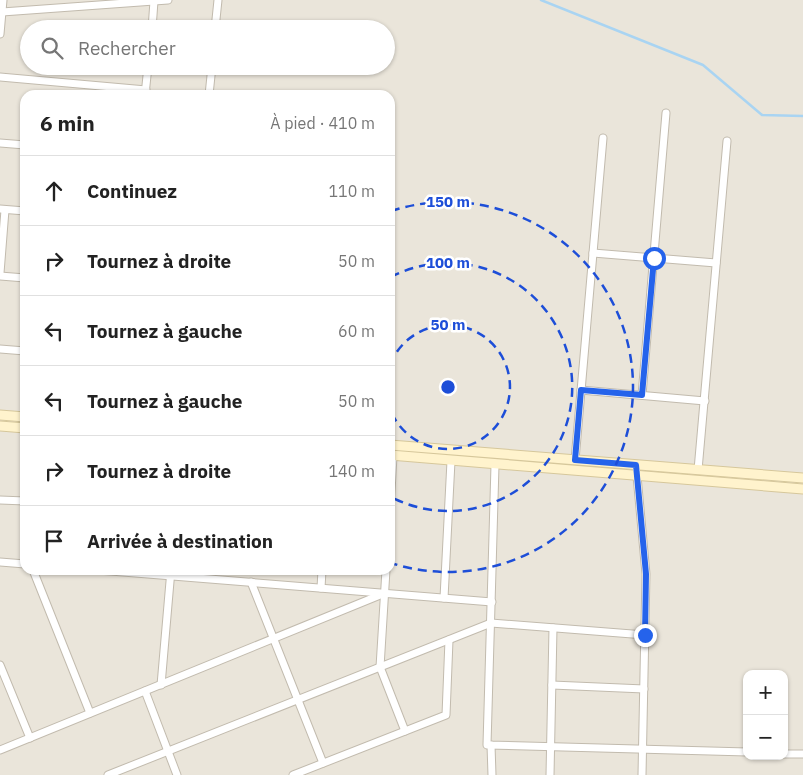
<!DOCTYPE html>
<html lang="fr">
<meta charset="utf-8">
<style>
:root{--surface:#fff;--page:#f6f6f6;--text:#222;--muted:#767676;--line:#e0e0e0}
body{margin:0;font-family:"IBM Plex Sans",sans-serif;background:var(--page);color:var(--text)}
.controls{position:absolute;right:15px;bottom:15px;display:grid;overflow:hidden;border-radius:10px;box-shadow:0 1px 4px #0004}
.controls button{width:45px;height:45px;display:grid;place-items:center;padding:0;border:0;border-bottom:1px solid var(--line);background:var(--surface);color:var(--text);font:25px sans-serif}
.stop{position:absolute;width:15px;height:15px;margin:-11px;border:4px solid #2563eb;border-radius:50%;background:#fff}
.stop.end{background:#2563eb;border-color:#fff;box-shadow:0 1px 5px #0008}
.list{margin:0;padding:0;list-style:none}
h2{display:flex;justify-content:space-between;align-items:center;height:65px;margin:0;padding:0 20px;font-size:21px}
h2 small{font-size:16px;font-weight:400;color:var(--muted)}
.list li{display:grid;grid-template-columns:32px 1fr auto;gap:15px;align-items:center;box-sizing:border-box;height:70px;padding:0 20px;border-top:1px solid var(--line)}
.list b{display:block;font-size:19px;white-space:nowrap}
.list em{font-size:16px;font-style:normal;color:var(--muted)}
.icon{flex:none;width:28px;height:28px;fill:none;stroke:currentColor;stroke-width:2;stroke-linecap:round;stroke-linejoin:round}
.map{position:relative;flex:none;width:803px;height:775px;overflow:hidden}
.search{position:absolute;background:var(--surface);box-shadow:0 1px 4px #0004;left:20px;top:20px;width:375px;height:55px;display:flex;align-items:center;gap:12px;box-sizing:border-box;padding:0 18px;border-radius:28px;color:var(--muted);font-size:19px}
.panel{position:absolute;background:var(--surface);box-shadow:0 1px 4px #0004;left:20px;top:90px;width:375px;height:485px;border-radius:15px}
.map>svg:first-child{display:block}
.residential{fill:#eae5da;fill-rule:evenodd}
.lines{fill:none;stroke-linecap:round;stroke-linejoin:round}
.stream{stroke:#a9d4f2;stroke-width:2.5}
.street-casing{stroke:#c2bbae;stroke-width:9}
.secondary-casing{stroke:#d6c79b;stroke-width:11}
.street{stroke:#fff;stroke-width:7}
.secondary{stroke:#fff3cd;stroke-width:9}
.route{stroke:#2563eb;stroke-width:6}
.ring{fill:none;stroke:#1d4ed8;stroke-width:2.5;stroke-dasharray:9 6}
.centre{fill:#1d4ed8;stroke:#fff;stroke-width:2.5}
.ring-label{font-size:15px;text-anchor:middle;font-weight:bold;fill:#1d4ed8;stroke:#fff;stroke-width:5;stroke-linejoin:round;paint-order:stroke}
</style>
<div class="map">
<svg width="803" height="775" viewBox="0 0 803 775">
<rect width="100%" height="100%" fill="#f6f3ec"/>
<path class="residential" d="M 0,0 L 803,0 L 803,775 L 0,775 ZM 29,29 L 386,29 L 386,66 L 29,66 ZM 25,95 L 390,95 L 390,570 L 25,570 ZM 747,674 L 784,674 L 784,756 L 747,756 Z"/>
<g class="lines">
<polyline class="stream" points="541,0 703,65 762,115 803,116"/>
<defs>
<g id="street">
<polyline points="2,12 168,0"/>
<polyline points="152,29 154,1"/>
<polyline points="215,29 218,0"/>
<polyline points="0,34 3,0"/>
<polyline points="0,77 146,90"/>
<polyline points="145,95 148,66"/>
<polyline points="209,95 212,66"/>
<polyline points="0,143 25,145"/>
<polyline points="0,209 25,211"/>
<polyline points="593,253 716,263"/>
<polyline points="0,273 5,210"/>
<polyline points="0,276 25,278"/>
<polyline points="0,349 25,351"/>
<polyline points="581,390 705,401"/>
<polyline points="642,395 666,113"/>
<polyline points="575,460 603,138"/>
<polyline points="495,465 487,745 747,752"/>
<polyline points="636,465 646,574 642,775"/>
<polyline points="698,470 727,141"/>
<polyline points="0,500 25,501"/>
<polyline points="390,510 393,456"/>
<polyline points="0,562 25,564"/>
<polyline points="33,570 90,713"/>
<polyline points="98,570 492,602"/>
<polyline points="386,570 380,667 405,731"/>
<polyline points="251,582 323,763"/>
<polyline points="321,588 322,570"/>
<polyline points="444,598 451,461"/>
<polyline points="0,665 30,738"/>
<polyline points="161,685 171,570"/>
<polyline points="552,685 644,689"/>
<polyline points="145,691 177,775"/>
<polyline points="491,745 492,775"/>
<polyline points="0,750 385,593"/>
<polyline points="784,754 803,754"/>
<polyline points="108,775 491,623 645,635"/>
<polyline points="293,775 446,715 449,640"/>
<polyline points="550,775 553,628"/>
</g>
<g id="secondary">
<polyline points="0,415 25,417"/>
<polyline points="0,426 25,428"/>
<polyline points="390,445 803,478"/>
<polyline points="390,455 803,489"/>
</g>
</defs>
<use href="#street" class="street-casing"/>
<use href="#secondary" class="secondary-casing"/>
<use href="#street" class="street"/>
<use href="#secondary" class="secondary"/>
</g>
<g class="lines">
<polyline class="route" points="645,635 646,574 636,465 575,460 581,390 642,395 654,258"/>
</g>
<g class="ring">
<path d="M390 365A62 62 0 1 1 390 409"/>
<path d="M391 277A124 124 0 1 1 391 497"/>
<path d="M391 211A185 185 0 1 1 391 563"/>
</g>
<circle cx="448" cy="387" r="8" class="centre"/>
<g class="ring-label">
<text x="448" y="207">150 m</text>
<text x="448" y="268">100 m</text>
<text x="448" y="330">50 m</text>
</g>
</svg>
<div class="controls">
<button>+</button>
<button>−</button>
</div>
<div class="stop" style="left:654px;top:258px"></div>
<div class="stop end" style="left:645px;top:635px"></div>
<div class="search"><svg class="icon" aria-label="search" viewBox="0 0 24 24"><circle cx="10" cy="10" r="6"/><path d="M15 15l6 6"/></svg>Rechercher</div>
<section class="panel">
<h2>6 min<small>À pied · 410 m</small></h2>
<ul class="list">
<li><svg class="icon" aria-label="ahead" viewBox="0 0 24 24"><path d="M12 20V5M6 11l6-6 6 6"/></svg><div><b>Continuez</b></div><em>110 m</em></li>
<li><svg class="icon" aria-label="right" viewBox="0 0 24 24"><path d="M7 20v-9h11M14 6l5 5-5 5"/></svg><div><b>Tournez à droite</b></div><em>50 m</em></li>
<li><svg class="icon" aria-label="left" viewBox="0 0 24 24"><path d="M17 20v-9H6M10 6l-5 5 5 5"/></svg><div><b>Tournez à gauche</b></div><em>60 m</em></li>
<li><svg class="icon" aria-label="left" viewBox="0 0 24 24"><path d="M17 20v-9H6M10 6l-5 5 5 5"/></svg><div><b>Tournez à gauche</b></div><em>50 m</em></li>
<li><svg class="icon" aria-label="right" viewBox="0 0 24 24"><path d="M7 20v-9h11M14 6l5 5-5 5"/></svg><div><b>Tournez à droite</b></div><em>140 m</em></li>
<li><svg class="icon" aria-label="arrive" viewBox="0 0 24 24"><path d="M6 21V4h12l-3 4 3 4H6"/></svg><div><b>Arrivée à destination</b></div></li>
</ul>
</section>
</div>
